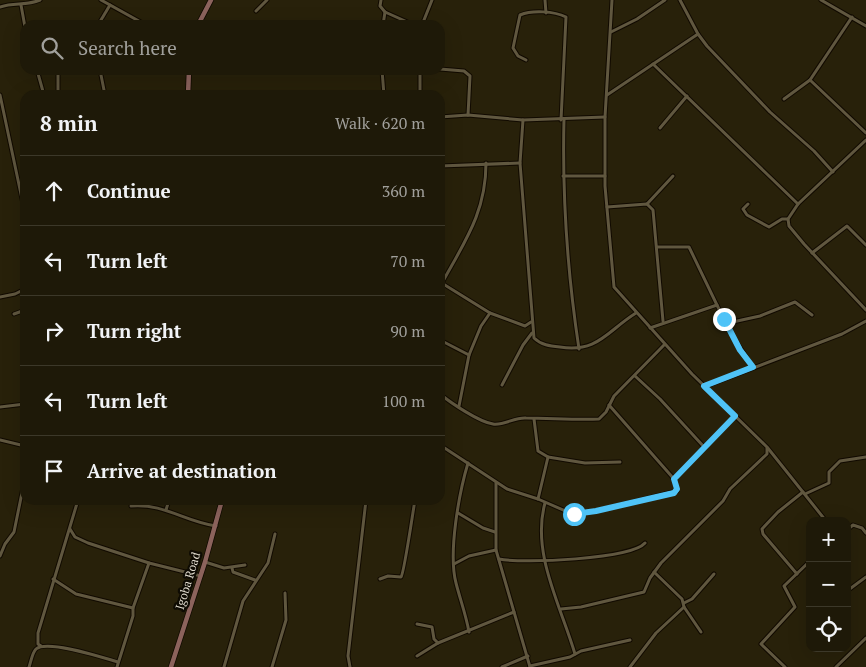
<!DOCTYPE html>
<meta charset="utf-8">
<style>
:root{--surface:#1e1908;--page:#262212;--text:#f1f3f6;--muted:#a1a09c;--line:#3c3829}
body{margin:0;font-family:"PT Serif",serif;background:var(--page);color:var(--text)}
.controls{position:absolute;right:15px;bottom:15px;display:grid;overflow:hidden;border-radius:10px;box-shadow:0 5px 20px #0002}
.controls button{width:45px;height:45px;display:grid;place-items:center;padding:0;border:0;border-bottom:1px solid var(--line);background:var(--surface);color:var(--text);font:25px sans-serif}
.stop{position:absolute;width:15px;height:15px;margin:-11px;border:4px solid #4fc3f7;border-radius:50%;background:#fff}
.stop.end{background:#4fc3f7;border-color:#fff;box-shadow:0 1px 5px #0008}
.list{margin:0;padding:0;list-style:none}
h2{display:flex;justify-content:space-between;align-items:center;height:65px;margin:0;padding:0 20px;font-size:21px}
h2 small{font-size:16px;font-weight:400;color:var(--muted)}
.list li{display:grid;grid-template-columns:32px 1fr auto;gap:15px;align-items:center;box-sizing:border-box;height:70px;padding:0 20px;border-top:1px solid var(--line)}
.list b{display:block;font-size:19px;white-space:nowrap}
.list em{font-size:16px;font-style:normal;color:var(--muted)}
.icon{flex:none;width:28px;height:28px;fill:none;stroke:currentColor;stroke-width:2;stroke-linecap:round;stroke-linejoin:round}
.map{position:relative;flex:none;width:866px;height:667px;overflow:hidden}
.search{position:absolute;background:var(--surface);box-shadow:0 5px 20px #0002;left:20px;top:20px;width:425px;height:55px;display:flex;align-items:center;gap:12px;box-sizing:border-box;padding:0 18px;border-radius:15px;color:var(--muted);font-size:19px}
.panel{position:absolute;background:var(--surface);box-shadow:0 5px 20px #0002;left:20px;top:90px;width:425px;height:415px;border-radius:15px}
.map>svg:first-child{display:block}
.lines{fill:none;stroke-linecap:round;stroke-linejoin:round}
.street-casing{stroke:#110a00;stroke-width:5}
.secondary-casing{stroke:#110a00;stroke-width:6}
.street{stroke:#60573f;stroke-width:3}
.secondary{stroke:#8c635c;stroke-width:4.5}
.route{stroke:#4fc3f7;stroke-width:6}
.labels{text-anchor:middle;stroke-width:4.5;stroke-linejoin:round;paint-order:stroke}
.street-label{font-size:12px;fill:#ded9cc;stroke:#0e0b03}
</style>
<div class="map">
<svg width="866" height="667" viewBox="0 0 866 667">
<rect width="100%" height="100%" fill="#28210a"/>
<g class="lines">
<defs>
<g id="street">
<polyline points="101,0 146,25"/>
<polyline points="381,0 380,6 385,12 383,25"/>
<polyline points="545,0 546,13"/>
<polyline points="612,0 605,117 605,186 614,287 692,374 767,447 826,521"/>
<polyline points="680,0 698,34 707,46 770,112 814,151 833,172"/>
<polyline points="821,0 866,26"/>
<polyline points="21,5 25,27"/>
<path d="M 0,7 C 14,2 26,6 40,0"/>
<polyline points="256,11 267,0"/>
<polyline points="385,12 414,25"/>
<polyline points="852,17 810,80 866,133"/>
<polyline points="98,25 110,5"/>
<polyline points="422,25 432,0"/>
<polyline points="611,32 637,19 665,0"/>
<path d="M 526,60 L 518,56 L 513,48 L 520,15 C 532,10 554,11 566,17 L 561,120"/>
<polyline points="653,64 798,204"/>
<polyline points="440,69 464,71 470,76 468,115"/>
<polyline points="37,70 44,95"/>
<polyline points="100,70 105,95"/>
<polyline points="382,70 384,95"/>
<polyline points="0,95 25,213"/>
<polyline points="58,95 58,70"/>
<polyline points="420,95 420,70"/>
<polyline points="607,95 698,34"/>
<polyline points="784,99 810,80"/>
<polyline points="440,117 468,115 523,120 605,117"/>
<path d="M 564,119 C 562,199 567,270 579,349"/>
<path d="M 523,120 L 520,163 L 534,338 C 541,345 550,346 560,347 C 598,353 607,331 636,313"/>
<polyline points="660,128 687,96"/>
<polyline points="866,140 798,204 788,219 789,226 804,244 866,310"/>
<polyline points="440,166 520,163"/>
<polyline points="563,176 605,176"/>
<polyline points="647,204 673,176"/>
<polyline points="748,204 743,209 747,215 769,227 782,219 788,219"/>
<polyline points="607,207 647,204 653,210 663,321"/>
<polyline points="657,247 689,247 730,332 753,367"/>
<polyline points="812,253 847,226 866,245"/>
<polyline points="440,282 490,313 525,326 531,322"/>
<path d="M 442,283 C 465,241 486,212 486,163"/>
<polyline points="0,297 15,294 25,289"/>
<polyline points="14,314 25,310"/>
<polyline points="728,323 760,316 795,302 812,315"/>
<polyline points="650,328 717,305"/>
<polyline points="440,340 469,355"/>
<polyline points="635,376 660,399 705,448"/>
<polyline points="502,385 523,345 532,333"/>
<polyline points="704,387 842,334 866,321"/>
<path d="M 440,394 C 451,403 479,422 493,424 C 503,426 515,417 526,418 C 550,418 575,420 599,419 L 606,412 L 614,396 L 664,345"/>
<polyline points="459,406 469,355 481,326 490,313"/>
<polyline points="0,407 25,404"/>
<polyline points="534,419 538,451 548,457"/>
<polyline points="0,440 25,446"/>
<polyline points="440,445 507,489 538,499 570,513 596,511 677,491 674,479 609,405"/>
<path d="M 468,463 C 459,493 448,553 456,583 C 460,599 466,615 469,632"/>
<polyline points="674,479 735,416"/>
<polyline points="496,483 496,550 530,667"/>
<polyline points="805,494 829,483 829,472 840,461 866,457"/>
<polyline points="538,499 548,457 585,463 620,462"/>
<path d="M 545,503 C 531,553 561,606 575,654"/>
<path d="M 131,506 C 164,503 185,522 216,526"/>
<polyline points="166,510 169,500"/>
<polyline points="458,513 483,528 495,532"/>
<polyline points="70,529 75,537 88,543 149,563 201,576"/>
<polyline points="847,530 853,525 862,528 866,533"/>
<polyline points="0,556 5,544 14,532 25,478"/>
<path d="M 499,559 C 523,564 631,559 645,543"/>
<polyline points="205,562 224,568 245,565"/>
<polyline points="454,564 469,556 496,550"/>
<polyline points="232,568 233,572 255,580"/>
<polyline points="654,572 682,599 684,607 701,632"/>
<polyline points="797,574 763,534 762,529 778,512 803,492"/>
<polyline points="53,579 76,594 133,608"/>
<path d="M 380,579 L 388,576 L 401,577 C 404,574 413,511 415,500"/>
<polyline points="847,591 866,577"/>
<polyline points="684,603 692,599 714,574"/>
<polyline points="561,609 581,607 644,592 650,578 661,563 723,501 730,489 767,454 767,448"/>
<polyline points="417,624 432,627 434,639 438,643"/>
<polyline points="41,646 38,644 38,633 78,500"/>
<polyline points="417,656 438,643 514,612"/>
<polyline points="530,666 570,657 581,651 630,640"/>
<path d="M 29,667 C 31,662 32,653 36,649 C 47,639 104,658 118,662"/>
<polyline points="117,667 133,616 133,608 149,563"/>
<polyline points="224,667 243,601 268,563 275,534"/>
<polyline points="272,667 286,620 285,593"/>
<polyline points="350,667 348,656 366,500"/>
<polyline points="502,667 528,656"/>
<polyline points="630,667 656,633 684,607"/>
<polyline points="785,667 761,644 795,607 784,586 810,561"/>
<polyline points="836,667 866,638"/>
</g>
<g id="secondary">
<polyline points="198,25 211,0"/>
<polyline points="188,95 189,70"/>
<polyline points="171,667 205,562 222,500"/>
</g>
</defs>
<use href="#street" class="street-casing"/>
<use href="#secondary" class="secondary-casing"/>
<use href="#street" class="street"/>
<use href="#secondary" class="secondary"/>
</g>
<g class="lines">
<polyline class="route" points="574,514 596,511 674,493 677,489 674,479 735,416 704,386 753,367 740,350 724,319"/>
</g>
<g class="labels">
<g class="street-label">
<text transform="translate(188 581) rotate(-73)" y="4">Igoba Road</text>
</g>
</g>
</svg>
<div class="controls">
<button>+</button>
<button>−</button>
<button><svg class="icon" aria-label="locate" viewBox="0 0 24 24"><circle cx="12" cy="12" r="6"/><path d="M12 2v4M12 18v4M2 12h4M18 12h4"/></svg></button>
</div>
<div class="stop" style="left:574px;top:514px"></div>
<div class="stop end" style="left:724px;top:319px"></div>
<div class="search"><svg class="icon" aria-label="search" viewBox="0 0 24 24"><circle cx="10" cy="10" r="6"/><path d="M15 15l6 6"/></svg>Search here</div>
<section class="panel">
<h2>8 min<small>Walk · 620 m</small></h2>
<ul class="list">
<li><svg class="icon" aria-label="ahead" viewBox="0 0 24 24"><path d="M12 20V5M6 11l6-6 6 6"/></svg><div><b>Continue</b></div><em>360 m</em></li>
<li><svg class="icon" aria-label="left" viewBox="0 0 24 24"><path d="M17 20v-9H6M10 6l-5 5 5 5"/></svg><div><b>Turn left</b></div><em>70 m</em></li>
<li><svg class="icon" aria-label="right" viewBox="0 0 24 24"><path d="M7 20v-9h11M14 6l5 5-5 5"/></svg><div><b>Turn right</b></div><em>90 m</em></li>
<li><svg class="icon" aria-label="left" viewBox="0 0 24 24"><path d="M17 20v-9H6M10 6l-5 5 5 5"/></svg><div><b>Turn left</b></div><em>100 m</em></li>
<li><svg class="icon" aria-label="arrive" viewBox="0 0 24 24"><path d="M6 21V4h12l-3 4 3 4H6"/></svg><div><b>Arrive at destination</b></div></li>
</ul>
</section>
</div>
